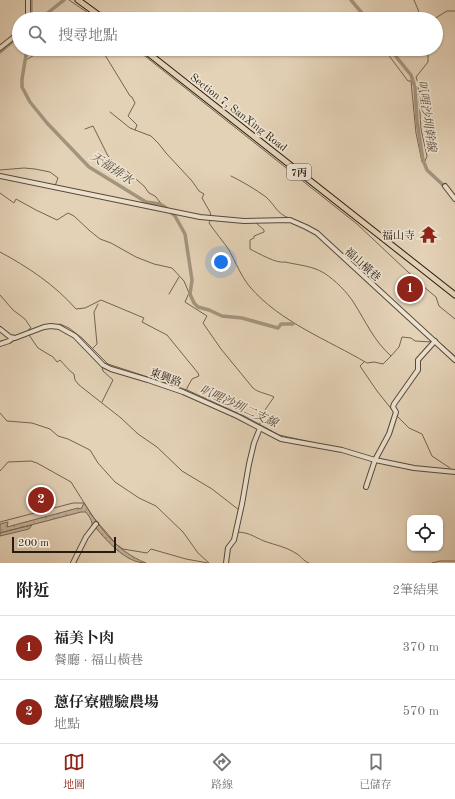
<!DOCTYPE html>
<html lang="zh-TW">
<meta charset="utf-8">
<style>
:root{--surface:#fff;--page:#f6f6f6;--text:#222;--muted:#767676;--line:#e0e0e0;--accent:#8f2418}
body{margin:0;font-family:"Old Standard TT","Noto Serif TC",serif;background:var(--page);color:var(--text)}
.controls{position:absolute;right:12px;bottom:12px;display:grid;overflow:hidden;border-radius:8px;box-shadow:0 1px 3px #0004}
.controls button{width:36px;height:36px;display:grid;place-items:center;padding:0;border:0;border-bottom:1px solid var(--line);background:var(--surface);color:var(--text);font:20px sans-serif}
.scale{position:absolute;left:12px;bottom:10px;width:104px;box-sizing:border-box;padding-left:4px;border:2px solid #261b10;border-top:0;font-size:11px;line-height:14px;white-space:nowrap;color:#261b10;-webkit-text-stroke:3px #ede2d0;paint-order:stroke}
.you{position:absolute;left:221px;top:262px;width:14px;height:14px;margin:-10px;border:3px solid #fff;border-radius:50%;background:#1a73e8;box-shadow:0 0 0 6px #1a73e833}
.badge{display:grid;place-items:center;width:26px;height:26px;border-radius:50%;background:var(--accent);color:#fff;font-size:13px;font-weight:700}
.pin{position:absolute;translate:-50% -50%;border:2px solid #fff;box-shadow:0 1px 4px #0006}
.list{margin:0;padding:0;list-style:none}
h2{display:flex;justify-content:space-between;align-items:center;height:52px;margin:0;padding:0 16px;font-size:17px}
h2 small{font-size:13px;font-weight:400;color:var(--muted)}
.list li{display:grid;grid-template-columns:26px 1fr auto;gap:12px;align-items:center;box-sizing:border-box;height:64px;padding:0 16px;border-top:1px solid var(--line)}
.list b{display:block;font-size:15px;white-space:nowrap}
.list p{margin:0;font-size:13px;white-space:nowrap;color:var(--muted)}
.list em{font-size:13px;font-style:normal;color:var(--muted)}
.icon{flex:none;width:22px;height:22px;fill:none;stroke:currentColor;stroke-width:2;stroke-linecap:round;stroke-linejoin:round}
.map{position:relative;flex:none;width:455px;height:563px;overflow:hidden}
.search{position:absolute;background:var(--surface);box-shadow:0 1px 3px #0004;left:12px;right:12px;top:12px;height:44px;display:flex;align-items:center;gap:10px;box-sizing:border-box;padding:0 14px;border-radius:22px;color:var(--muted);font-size:15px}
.sheet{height:180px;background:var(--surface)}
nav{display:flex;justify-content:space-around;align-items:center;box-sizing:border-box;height:56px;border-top:1px solid var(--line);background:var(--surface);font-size:11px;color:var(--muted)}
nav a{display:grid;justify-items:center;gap:2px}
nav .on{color:var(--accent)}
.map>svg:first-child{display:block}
.grass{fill:url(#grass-dots);stroke:#756756}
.forest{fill:url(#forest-crowns);stroke:#756756}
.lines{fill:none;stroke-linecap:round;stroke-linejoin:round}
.stream{stroke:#716452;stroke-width:1}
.canal{stroke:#a3947e;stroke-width:3.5}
.minor-casing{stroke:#56493a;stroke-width:6}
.major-casing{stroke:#261b10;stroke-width:7}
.minor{stroke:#ede2d0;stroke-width:4}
.major{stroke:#e4d2b7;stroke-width:5}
.labels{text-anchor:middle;stroke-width:3.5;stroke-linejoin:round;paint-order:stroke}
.shield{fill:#ede2d0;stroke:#62574a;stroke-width:1}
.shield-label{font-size:10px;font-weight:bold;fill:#261b10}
.street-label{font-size:11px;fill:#261b10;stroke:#ede2d0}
.poi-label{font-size:11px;fill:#261b10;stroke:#ede2d0;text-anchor:end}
.water-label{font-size:12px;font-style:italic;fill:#584b3c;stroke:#ede2d0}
</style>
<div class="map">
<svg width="455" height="563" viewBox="0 0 455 563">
<defs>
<pattern id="grass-dots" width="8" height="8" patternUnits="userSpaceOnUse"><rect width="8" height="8" fill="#c4b39b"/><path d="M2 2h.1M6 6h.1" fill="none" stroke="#a89984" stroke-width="1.8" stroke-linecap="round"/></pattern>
<pattern id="forest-crowns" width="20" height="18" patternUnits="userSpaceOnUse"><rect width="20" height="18" fill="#c4b39b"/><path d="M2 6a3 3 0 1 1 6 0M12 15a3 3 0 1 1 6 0" fill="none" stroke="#a89984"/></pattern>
</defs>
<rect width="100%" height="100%" fill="#e4d2b7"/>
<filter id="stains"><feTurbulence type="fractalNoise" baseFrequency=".005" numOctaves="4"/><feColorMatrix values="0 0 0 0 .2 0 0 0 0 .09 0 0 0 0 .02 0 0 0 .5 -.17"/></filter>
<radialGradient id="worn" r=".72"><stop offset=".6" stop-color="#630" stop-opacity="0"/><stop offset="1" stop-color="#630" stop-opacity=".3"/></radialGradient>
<path class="grass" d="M 84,503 C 101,529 116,551 146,563 C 126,563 108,542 96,528 L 91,529 C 94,522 90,518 86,512 L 81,512 L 0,533 L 0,524 L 8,522 L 7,527 L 78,508 L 81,509 Z"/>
<polygon class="forest" points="32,525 29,529 0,536 0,533"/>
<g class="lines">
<g class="stream">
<polyline points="69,0 97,19"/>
<polyline points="414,0 422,19"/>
<polyline points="359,17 361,19"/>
<polyline points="434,19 447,11 455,11"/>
<polyline points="99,49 105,55 130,96 132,97 135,103 128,116 137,125 135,130 151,136 159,144 166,153 192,181 199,191 204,194 202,198 210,212 211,216"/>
<polyline points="136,49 357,224 424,287 436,297 439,306 455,319"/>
<polyline points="384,49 408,81 411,81 416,133 422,162"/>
<polyline points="25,59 28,59 43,49"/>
<polyline points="110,112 130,128 135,130"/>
<polyline points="85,129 93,126 108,156 114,162 114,166 122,167 144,186 149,193 155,196 164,207"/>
<polyline points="423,161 425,161 427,156 421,129 418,83 416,77 428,62 428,49"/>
<polyline points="0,170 24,168 35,169 50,172 58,178 55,186"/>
<path d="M 231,176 C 243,182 255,189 266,197 C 275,205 277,214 289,218"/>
<path d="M 0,193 L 14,203 L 16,199 L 36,210 L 57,220 L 68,213 L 74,216 L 90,231 L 100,239 L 111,243 L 136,257 L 154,264 L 172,268 L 184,281 L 189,293 L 185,302 L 207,316 L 203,323 L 221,349 L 253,388 C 259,393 266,393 274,397 L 265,410 L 259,426"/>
<polyline points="151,205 169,209"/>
<path d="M 211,219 L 209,223 C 215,232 223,241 229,250 C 236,263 241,276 250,287 C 280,322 328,340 367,363 L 374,362 L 383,364 L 391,356"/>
<polyline points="298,221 308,226"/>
<path d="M 255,222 L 264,230 L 264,232 L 254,236 L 254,238 L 250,240 L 250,249 C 258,253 277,264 285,262 C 298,265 313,266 324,273 C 335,280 347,292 354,303 C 366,322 374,341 391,356 L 399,347 L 402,337 L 411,338 L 415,341 L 432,342"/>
<path d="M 0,252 C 28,267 55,285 76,309 L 85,308 L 101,300 L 144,318 L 142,322 L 167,335 L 198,373 L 199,376 L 192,379 L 187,388 L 187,389"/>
<polyline points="169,294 179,277"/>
<polyline points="0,295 13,310 25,319 31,328 28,330 28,332"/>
<polyline points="60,324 69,328 82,338 108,364 187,390 244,416 279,435 311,442"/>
<path d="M 29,335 L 38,348 L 53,357 L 57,362 L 60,360 C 65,365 68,370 74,374 L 75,380 L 79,385 L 121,418 L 138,434 L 157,447 L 182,471 L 212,489 L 239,510"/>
<polyline points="440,343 455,356"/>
<polyline points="93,348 97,344 94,312 98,304"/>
<polyline points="364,362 360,366 377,391 393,411"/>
<polyline points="102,402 113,380 103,371 102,367"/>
<polyline points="0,413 7,421 32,423 50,429 58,436 68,439 90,450 98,463 115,482 139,498 156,506 183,532 198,553 209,563"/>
<polyline points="396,415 409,428 422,434 432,456 450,468"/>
<polyline points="396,466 413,470"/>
<polyline points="0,471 8,462 31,461 37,463 71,482 93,517 117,545 123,549 147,553 151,549 186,559 208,563"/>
<polyline points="0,522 73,503 84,503"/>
<path d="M 238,532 C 251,533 254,537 264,541 C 275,545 287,547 297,554 C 302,557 303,561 309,563"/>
<polyline points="432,563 440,561 455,561"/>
</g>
<g class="canal">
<polyline points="351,0 367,19"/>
<polyline points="31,19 31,0"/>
<polyline points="40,19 64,0"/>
<polyline points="27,49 22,79 22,87 30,102 47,123 89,167 146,202 160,204 165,207 175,216 185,234 192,280 190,294 194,303 198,307 209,310 222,316 242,318 278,328 281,324 293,324"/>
<polyline points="390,49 411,75 415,87 417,121 423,160 427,170 443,185"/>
<polyline points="0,52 19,36"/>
</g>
<defs>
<g id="minor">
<polyline points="28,19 28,0"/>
<polyline points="0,48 19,33"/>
<polyline points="0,176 200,217 244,221 290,220 306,227 317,233 455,360"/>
<polyline points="445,186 455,199"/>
<polyline points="0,329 10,337 15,338 44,327 51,326 59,327 75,336 103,365 111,369 148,380 183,392 237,416 281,439 342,450 375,460 414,468 455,472"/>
<polyline points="0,344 9,341 13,338"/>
<polyline points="366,487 375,460 389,434 396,412 393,407 394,404 418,370 418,360 435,341"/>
<polyline points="73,563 86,537 96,524"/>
<polyline points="226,563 228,548 234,540 242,504 249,464 254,443 260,428"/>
</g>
<g id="major">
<polyline points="78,0 104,19"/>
<polyline points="143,49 455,295"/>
</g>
</defs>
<use href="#minor" class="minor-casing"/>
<use href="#major" class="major-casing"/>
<use href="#minor" class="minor"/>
<use href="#major" class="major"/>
</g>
<defs>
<symbol id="temple-bare" viewBox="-9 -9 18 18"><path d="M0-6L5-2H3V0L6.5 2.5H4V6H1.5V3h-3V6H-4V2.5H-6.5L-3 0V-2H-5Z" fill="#8f2418" stroke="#ede2d0" stroke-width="2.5" paint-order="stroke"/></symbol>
</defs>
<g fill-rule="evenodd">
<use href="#temple-bare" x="416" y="222" width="25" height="25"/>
</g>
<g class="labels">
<rect class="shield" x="287" y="164" width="24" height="16" rx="3"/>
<g class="shield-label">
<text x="299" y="176">7丙</text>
</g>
<g class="street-label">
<text transform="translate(239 112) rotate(38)" y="4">Section 7, SanXing Road</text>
<text transform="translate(363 264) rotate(42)" y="4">福山橫巷</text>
<text transform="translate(166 377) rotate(20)" y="4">東興路</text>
</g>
<g class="poi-label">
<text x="415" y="239">福山寺</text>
</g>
<g class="water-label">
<text transform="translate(427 116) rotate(82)" y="4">叭哩沙圳幹線</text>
<text transform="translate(112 168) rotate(34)" y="4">天福排水</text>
<text transform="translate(239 406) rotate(25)" y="4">叭哩沙圳二支線</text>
</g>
</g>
<rect width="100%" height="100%" filter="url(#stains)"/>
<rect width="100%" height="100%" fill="url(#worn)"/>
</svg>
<div class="controls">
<button><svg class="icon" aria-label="locate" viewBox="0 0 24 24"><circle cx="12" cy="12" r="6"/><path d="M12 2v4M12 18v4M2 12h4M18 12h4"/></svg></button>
</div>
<div class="scale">200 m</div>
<div class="you"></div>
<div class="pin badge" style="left:410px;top:289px">1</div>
<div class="pin badge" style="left:41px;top:500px">2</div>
<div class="search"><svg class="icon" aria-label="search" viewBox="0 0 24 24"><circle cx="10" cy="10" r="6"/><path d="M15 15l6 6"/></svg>搜尋地點</div>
</div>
<section class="sheet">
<h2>附近<small>2筆結果</small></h2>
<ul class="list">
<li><span class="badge">1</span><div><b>福美卜肉</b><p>餐廳 · 福山橫巷</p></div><em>370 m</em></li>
<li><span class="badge">2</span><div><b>蔥仔寮體驗農場</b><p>地點</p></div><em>570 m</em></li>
</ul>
</section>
<nav>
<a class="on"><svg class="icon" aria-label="map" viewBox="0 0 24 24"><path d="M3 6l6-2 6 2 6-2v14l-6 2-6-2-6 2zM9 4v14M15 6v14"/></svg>地圖</a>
<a><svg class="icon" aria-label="directions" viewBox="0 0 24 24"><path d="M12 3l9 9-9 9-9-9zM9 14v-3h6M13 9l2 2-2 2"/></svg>路線</a>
<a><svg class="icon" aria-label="saved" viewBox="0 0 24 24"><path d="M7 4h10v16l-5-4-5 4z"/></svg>已儲存</a>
</nav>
